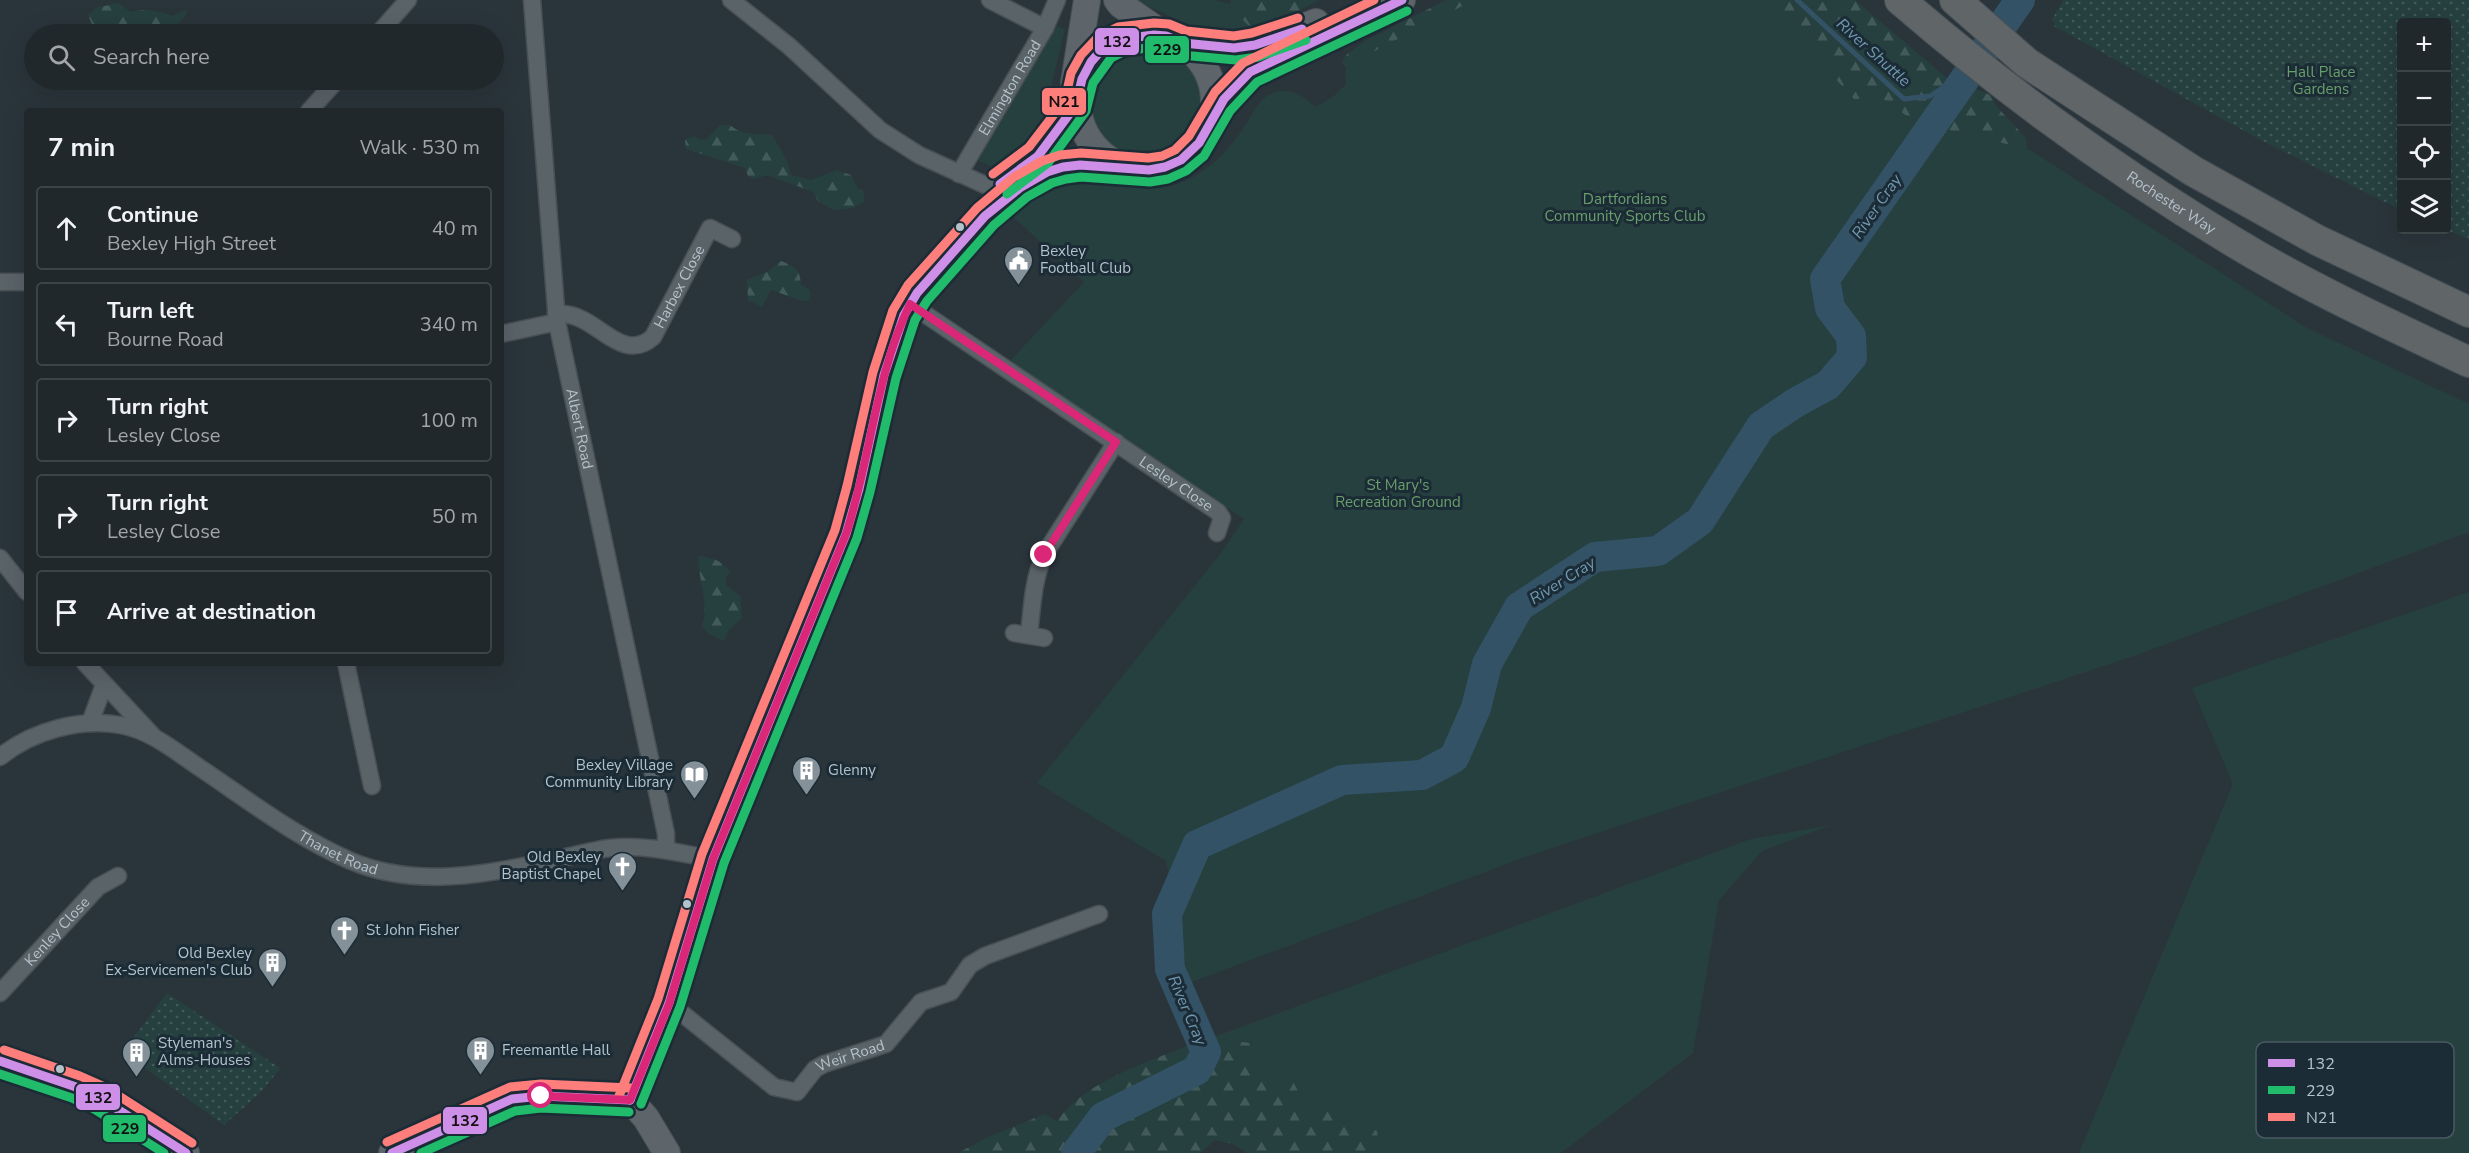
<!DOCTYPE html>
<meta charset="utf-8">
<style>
:root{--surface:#20282c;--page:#283034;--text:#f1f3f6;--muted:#a2a6a9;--line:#3d4448}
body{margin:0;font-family:"Nunito Sans",sans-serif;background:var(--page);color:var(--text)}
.controls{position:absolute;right:18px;top:18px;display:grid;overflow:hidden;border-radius:6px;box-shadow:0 6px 24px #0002}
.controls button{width:54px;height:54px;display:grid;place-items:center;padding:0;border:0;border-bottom:2px solid var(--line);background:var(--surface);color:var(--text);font:30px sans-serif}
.stop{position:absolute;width:18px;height:18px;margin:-14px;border:4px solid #db2777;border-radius:50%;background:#fff}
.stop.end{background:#db2777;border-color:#fff;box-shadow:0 2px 6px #0008}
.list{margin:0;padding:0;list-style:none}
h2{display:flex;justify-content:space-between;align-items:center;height:78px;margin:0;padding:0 24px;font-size:26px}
h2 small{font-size:20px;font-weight:400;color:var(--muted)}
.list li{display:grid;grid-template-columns:39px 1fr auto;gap:18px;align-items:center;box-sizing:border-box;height:84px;margin:0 12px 12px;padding:0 12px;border:2px solid var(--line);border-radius:6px}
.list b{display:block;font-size:22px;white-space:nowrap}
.list p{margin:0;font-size:20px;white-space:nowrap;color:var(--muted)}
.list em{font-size:20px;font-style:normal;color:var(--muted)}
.icon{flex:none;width:33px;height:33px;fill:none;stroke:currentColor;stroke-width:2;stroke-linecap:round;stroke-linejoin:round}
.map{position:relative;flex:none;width:2469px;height:1153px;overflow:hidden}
.search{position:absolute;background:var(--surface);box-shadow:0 6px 24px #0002;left:24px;top:24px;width:480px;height:66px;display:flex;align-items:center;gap:15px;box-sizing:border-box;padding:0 21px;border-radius:33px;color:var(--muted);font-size:22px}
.panel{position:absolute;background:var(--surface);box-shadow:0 6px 24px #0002;left:24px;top:108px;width:480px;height:558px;border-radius:6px}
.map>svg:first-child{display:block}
.green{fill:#26403f}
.forest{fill:url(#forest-firs)}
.garden{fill:url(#garden-dots)}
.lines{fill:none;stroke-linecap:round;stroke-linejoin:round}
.stream{stroke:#345266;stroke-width:5}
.river{stroke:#345266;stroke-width:30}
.street-casing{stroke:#485055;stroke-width:19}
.primary-casing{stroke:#485157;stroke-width:28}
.highway-casing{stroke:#475056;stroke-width:32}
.street{stroke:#5a6368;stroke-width:16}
.primary{stroke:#5d656a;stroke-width:26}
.highway{stroke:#606568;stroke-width:30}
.bus-1-casing{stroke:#1c2c36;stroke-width:14}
.bus-2-casing{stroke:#1c2c36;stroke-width:14}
.bus-3-casing{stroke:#1c2c36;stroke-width:14}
.bus-1{stroke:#ce8fe9;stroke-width:9}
.bus-2{stroke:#20bc6c;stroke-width:9}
.bus-3{stroke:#fd7e7b;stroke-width:9}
.route{stroke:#db2777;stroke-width:8}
.bus-dot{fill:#b4c2cc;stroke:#1c2c36;stroke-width:2}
.labels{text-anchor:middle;stroke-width:6;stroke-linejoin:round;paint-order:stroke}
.park-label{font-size:15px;fill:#699f6b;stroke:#1c2c36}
.street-label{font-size:15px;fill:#b4c2cc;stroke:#1c2c36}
.poi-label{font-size:15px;fill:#b4c2cc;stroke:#1c2c36;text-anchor:start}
.water-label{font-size:16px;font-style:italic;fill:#7199b1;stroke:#1c2c36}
.key{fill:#1c2c36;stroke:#4a5963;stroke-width:1.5}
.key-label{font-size:16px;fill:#b4c2cc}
.line-badge{stroke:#1c2c36;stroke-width:2}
.pale-badge-label{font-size:16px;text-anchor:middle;font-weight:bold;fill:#111}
</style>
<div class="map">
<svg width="2469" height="1153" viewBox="0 0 2469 1153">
<defs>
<pattern id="forest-firs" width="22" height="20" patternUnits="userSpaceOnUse" patternTransform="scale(1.5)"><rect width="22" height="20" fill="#26403f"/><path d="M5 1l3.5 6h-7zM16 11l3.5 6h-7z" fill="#435a5a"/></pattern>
<pattern id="garden-dots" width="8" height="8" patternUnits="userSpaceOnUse" patternTransform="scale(1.5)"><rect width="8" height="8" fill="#26403f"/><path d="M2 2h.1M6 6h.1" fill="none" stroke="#435a5a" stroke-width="1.8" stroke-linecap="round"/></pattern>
</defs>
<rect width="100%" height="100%" fill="#2a353b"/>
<g class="green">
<polygon points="1135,0 1214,0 1230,4 1231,0 1260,0 1237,14 1252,29 1225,33 1196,28"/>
<path d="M 1474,0 L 1757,0 L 1788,13 L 1819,45 L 1830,73 L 1854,98 L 1882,98 L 1915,122 L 2030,150 L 2307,328 L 2469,404 L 2469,532 L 2131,657 L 1531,855 L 1189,983 L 1166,861 L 1037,783 L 1221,553 L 1244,519 L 1010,361 L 1084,282 L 1011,215 C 1024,206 1051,185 1065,182 C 1071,180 1078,182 1084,182 C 1123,182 1153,198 1191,178 C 1214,167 1231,146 1246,125 C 1251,116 1259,100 1267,96 C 1287,85 1301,94 1316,107 L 1334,96 L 1346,84 L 1345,72 L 1350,59 Z"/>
<polygon points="1054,25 1065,29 1043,120 1033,142 997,170 978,160 978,156"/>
<circle cx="1146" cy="102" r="57"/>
<polygon points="2469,592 2469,1153 2079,1153 2233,784 2192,688"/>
<polygon points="1831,825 1762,851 1719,900 1693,1053 1561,1153 1380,1153 1377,1131 1357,1122 1329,1099 1307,1110 1292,1079 1255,1076 1250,1061 1251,1043 1211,1038 1751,839"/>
</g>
<g class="forest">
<polygon points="1260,0 1319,0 1294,13 1252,29 1237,14"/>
<polygon points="1446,0 1474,0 1380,48 1346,68 1342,63 1346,55 1365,41"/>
<polygon points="1757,0 1855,0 1961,90 1972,87 1990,95 1999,109 2026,138 2027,149 1915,122 1882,98 1854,99 1830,73 1819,45 1788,13"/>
<path d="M 118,3 L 131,12 C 145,8 159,11 173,16 L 187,9 L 185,17 L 167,34 L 96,34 L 88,15 L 96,8 Z"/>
<path d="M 720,125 L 730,125 C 744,137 755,133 772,135 C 779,148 789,160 791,175 L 811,180 L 837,170 L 851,175 L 857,187 L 864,192 L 864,202 L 853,208 L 834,210 L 818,201 L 813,192 L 768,175 L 753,179 L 748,176 L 745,168 L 686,149 L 685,140 L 694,136 L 700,140 L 707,139 Z"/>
<path d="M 781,261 C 795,267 800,269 801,285 L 810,290 L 810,300 L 803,301 L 771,290 L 762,307 L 748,300 L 747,280 L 769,271 Z"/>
<path d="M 698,556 C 714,558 721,560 731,573 L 726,576 L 726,585 L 740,596 L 742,618 L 729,630 L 724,641 L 709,634 L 702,626 C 710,605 698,579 698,556 Z"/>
<path d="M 1211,1038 L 1251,1043 L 1250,1060 L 1255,1076 L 1292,1079 L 1307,1110 L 1329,1099 L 1357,1122 L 1377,1131 L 1380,1153 L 1247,1153 L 1233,1144 L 1215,1140 L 1200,1153 L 958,1153 L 988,1137 L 1045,1114 L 1057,1122 C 1082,1081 1153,1061 1196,1042 Z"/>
</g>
<g class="garden">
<polygon points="2063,0 2469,0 2469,239 2446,230 2446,22 2402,22 2401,210 2259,139 2054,26 2055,23 2052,20"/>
<polygon points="167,993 280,1068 262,1091 224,1125 123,1052"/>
</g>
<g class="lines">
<polyline class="stream" points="1797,0 1904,99 1930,96 1970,70"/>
<polyline class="river" points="1076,1153 1103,1117 1197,1070 1206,1052 1170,969 1167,914 1197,845 1342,780 1422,775 1454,758 1476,708 1487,664 1519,607 1595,557 1658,551 1700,521 1761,426 1795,403 1828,385 1852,357 1851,336 1830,308 1825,279 2020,0"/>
<defs>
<g id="street">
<path id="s1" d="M 532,0 L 557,322 L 666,834 L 666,850"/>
<polyline points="731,0 789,46 880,130 919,155 994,189"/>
<polyline points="990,0 1045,28"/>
<polyline points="378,34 408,0"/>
<polyline points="309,111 337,80"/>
<path id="s2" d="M 959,174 L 1045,28 L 1057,0"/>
<polyline points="0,282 27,282"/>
<path id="s3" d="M 910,304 L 1218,512 L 1222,518 L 1217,533"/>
<path id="s4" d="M 556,313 C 564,314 571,314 579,318 C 604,328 626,361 653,337 L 710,228 L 732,239"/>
<polyline points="501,334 557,322"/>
<polyline points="0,558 27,592"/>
<polyline points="1014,633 1044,638"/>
<path d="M 1029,635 C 1032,608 1033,580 1044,555 L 1116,442"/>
<polyline points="85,663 152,735"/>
<polyline points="346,663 372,786"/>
<polyline points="90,723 104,685"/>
<path id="s5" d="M 0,757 C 32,731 79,718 120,725 C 150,730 175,751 200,768 C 248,800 297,838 351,861 C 417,889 489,874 556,859 C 574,856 592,850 610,848 C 645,844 679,853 713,859"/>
<path id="s6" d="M 0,993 L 98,887 L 118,876"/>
<path id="s7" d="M 669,1003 L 774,1087 L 797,1092 L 815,1069 L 824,1064 L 886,1044 L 921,1002 L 951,992 L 970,965 L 985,956 L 1099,914"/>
</g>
<g id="primary">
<polyline points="1117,0 1121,5 1166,36"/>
<circle cx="1146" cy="102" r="68"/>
<polyline points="1183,43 1234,48 1255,45 1316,22"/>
<polyline points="1074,83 1087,0"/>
<polyline points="1215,112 1230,91 1250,72 1402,0"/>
<polyline points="1011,175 1038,156 1076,105"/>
<polyline points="0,1061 76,1087 100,1098 186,1153"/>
<path d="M 630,1100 L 669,1003 L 713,859 L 846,534 C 868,467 872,395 898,330 C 902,318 908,303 917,293 C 923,287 930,281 936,274 C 967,235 1001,189 1050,171 C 1073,162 1098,166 1122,168"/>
<polyline points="630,1100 646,1118 667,1153"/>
<polyline points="392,1153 512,1099 541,1096 630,1100"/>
</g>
<g id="highway">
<path id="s8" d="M 1900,0 C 2010,95 2128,180 2254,254 C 2323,294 2397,328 2469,362"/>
<polyline points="1955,0 2027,63 2193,171 2317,240 2469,312"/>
</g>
</defs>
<use href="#street" class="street-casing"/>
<use href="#primary" class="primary-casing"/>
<use href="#highway" class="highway-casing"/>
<use href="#street" class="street"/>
<use href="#primary" class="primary"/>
<use href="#highway" class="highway"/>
<defs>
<g id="bus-1">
<polyline points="1000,184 1038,156 1076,105 1082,79 1091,62 1103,48 1121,39 1154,35 1166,36 1183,43 1234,48 1255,45 1302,29"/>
<polyline points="0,1061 76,1087 100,1098 186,1153"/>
<polyline points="630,1100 669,1003 713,859 846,534 859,489 884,375 904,315 917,293 985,216 1021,187 1047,172 1063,167 1080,165 1149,170 1165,167 1181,160 1199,143 1224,99 1250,72 1402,0"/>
<polyline points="392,1153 512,1099 541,1096 630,1100"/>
</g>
<g id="bus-2">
<polyline points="1007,194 1048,163 1086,111 1093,83 1111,58 1125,51 1154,47 1163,48 1181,55 1236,60 1258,57 1306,40"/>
<polyline points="0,1074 72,1098 94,1109 164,1153"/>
<polyline points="641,1104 680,1007 724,863 857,538 870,492 896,378 915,320 927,301 994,225 1027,197 1052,183 1066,179 1081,177 1150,182 1168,179 1186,171 1204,156 1230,111 1257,82 1407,11"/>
<polyline points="421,1153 515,1111 541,1108 629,1112"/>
</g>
<g id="bus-3">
<polyline points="993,174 1029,147 1065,100 1071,73 1081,55 1098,37 1118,27 1154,23 1169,24 1186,31 1234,36 1252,33 1298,18"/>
<polyline points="4,1050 80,1076 105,1087 192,1143"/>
<polyline points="619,1096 658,999 702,854 835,530 847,486 873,372 893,310 908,285 977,208 1014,177 1042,161 1060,155 1081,153 1148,158 1162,156 1175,150 1189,136 1215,92 1243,63 1374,0"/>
<polyline points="387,1142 510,1087 541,1084 631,1088"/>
</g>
</defs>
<use href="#bus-1" class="bus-1-casing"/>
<use href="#bus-2" class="bus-2-casing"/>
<use href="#bus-3" class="bus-3-casing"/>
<use href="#bus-1" class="bus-1"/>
<use href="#bus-2" class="bus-2"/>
<use href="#bus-3" class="bus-3"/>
</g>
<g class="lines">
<path class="route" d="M 541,1096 L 630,1100 L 669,1004 L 713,859 L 846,534 C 871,458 875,376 910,304 L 1116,442 L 1044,555"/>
</g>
<defs>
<symbol id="civic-pin" viewBox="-11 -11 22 30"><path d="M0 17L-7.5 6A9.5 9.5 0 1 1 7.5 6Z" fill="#849199" stroke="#1c2c36"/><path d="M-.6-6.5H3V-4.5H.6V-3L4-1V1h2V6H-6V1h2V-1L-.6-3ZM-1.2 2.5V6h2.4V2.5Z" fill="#fff"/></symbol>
<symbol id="building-pin" viewBox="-11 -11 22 30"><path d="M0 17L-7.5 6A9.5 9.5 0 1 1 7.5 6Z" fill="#849199" stroke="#1c2c36"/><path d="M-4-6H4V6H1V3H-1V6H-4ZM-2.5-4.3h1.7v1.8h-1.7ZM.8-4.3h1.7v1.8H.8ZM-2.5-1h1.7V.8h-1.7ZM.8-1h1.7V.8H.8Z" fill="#fff"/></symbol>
<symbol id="library-pin" viewBox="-11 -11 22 30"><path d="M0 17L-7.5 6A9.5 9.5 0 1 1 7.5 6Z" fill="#849199" stroke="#1c2c36"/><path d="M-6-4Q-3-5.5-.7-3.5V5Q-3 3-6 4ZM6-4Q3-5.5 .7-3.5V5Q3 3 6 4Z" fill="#fff"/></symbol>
<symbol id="church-pin" viewBox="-11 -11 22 30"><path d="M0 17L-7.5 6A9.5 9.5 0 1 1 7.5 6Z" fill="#849199" stroke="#1c2c36"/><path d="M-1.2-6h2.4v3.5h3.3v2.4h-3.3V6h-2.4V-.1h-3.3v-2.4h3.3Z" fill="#fff"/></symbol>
</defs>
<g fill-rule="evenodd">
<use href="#civic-pin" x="1002" y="244" width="33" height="45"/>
<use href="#building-pin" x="790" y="754" width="33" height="45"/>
<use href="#library-pin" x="678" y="758" width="33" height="45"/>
<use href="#church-pin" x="606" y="850" width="33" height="45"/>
<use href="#church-pin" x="328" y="914" width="33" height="45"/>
<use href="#building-pin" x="256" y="946" width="33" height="45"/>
<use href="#building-pin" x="464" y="1034" width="33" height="45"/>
<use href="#building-pin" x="120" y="1036" width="33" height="45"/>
</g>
<g class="bus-dot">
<circle cx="960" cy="227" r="5"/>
<circle cx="687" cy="904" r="5"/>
<circle cx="60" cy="1069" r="5"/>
</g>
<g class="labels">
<g class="park-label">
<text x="2321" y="77">Hall Place<tspan x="2321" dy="17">Gardens</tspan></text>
<text x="1625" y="204">Dartfordians<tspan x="1625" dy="17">Community Sports Club</tspan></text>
<text x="1398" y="490">St Mary's<tspan x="1398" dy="17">Recreation Ground</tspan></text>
</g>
<g class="street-label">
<text dy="5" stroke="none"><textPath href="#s2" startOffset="100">Elmington Road</textPath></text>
<text dy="5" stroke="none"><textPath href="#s8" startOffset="339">Rochester Way</textPath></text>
<text dy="5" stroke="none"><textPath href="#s4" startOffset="164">Harbex Close</textPath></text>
<text dy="5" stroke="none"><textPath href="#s1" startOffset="432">Albert Road</textPath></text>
<text dy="5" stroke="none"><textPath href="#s3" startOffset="321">Lesley Close</textPath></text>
<text dy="5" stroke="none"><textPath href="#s5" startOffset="382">Thanet Road</textPath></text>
<text dy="5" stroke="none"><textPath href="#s6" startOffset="84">Kenley Close</textPath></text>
<text dy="5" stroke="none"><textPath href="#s7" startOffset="225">Weir Road</textPath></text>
</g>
<g class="poi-label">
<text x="1040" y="256">Bexley<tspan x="1040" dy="17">Football Club</tspan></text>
<text x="673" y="770" text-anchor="end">Bexley Village<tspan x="673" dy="17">Community Library</tspan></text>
<text x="828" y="775">Glenny</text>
<text x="601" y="862" text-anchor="end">Old Bexley<tspan x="601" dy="17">Baptist Chapel</tspan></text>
<text x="366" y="935">St John Fisher</text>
<text x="252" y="958" text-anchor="end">Old Bexley<tspan x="252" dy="17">Ex-Servicemen's Club</tspan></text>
<text x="158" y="1048">Styleman's<tspan x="158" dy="17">Alms-Houses</tspan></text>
<text x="502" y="1055">Freemantle Hall</text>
</g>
<g class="water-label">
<text transform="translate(1874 52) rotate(42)" y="6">River Shuttle</text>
<text transform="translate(1876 206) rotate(-55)" y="6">River Cray</text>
<text transform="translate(1562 580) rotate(-32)" y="6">River Cray</text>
<text transform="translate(1188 1010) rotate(67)" y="6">River Cray</text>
</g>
</g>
<rect x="2256" y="1042" width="198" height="96" rx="9" class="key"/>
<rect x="2268" y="1059" width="27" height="8" fill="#ce8fe9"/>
<rect x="2268" y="1086" width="27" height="8" fill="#20bc6c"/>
<rect x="2268" y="1113" width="27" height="8" fill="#fd7e7b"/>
<g class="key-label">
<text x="2306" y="1069">132</text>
<text x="2306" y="1096">229</text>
<text x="2306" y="1123">N21</text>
</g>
<g class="line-badge">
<rect x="1094" y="27" width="46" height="29" rx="6" fill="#ce8fe9"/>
<rect x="1144" y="35" width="46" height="29" rx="6" fill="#20bc6c"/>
<rect x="1041" y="87" width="46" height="29" rx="6" fill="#fd7e7b"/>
<rect x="75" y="1083" width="46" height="28" rx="6" fill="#ce8fe9"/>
<rect x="442" y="1106" width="46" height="29" rx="6" fill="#ce8fe9"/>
<rect x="102" y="1114" width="45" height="29" rx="6" fill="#20bc6c"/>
</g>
<g class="pale-badge-label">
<text x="1117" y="47">132</text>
<text x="1167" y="55">229</text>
<text x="1064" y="107">N21</text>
<text x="98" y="1103">132</text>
<text x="465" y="1126">132</text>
<text x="125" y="1134">229</text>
</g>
</svg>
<div class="controls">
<button>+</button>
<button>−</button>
<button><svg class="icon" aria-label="locate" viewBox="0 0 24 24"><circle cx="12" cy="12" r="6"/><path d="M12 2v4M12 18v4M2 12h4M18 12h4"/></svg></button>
<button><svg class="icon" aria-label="layers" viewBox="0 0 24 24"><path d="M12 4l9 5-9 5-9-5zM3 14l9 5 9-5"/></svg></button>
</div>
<div class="stop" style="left:541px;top:1096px"></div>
<div class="stop end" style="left:1044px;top:555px"></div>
<div class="search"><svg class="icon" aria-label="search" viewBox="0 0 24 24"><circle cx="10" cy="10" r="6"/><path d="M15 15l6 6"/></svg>Search here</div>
<section class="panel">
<h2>7 min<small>Walk · 530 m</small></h2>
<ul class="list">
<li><svg class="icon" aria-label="ahead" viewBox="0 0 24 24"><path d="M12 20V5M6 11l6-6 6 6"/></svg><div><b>Continue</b><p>Bexley High Street</p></div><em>40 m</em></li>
<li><svg class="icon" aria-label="left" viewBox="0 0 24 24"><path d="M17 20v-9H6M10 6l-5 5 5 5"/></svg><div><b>Turn left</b><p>Bourne Road</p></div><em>340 m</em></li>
<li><svg class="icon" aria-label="right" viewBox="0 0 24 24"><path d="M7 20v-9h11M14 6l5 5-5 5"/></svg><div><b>Turn right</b><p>Lesley Close</p></div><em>100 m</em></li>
<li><svg class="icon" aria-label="right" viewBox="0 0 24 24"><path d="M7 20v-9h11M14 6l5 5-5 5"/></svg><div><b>Turn right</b><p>Lesley Close</p></div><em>50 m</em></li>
<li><svg class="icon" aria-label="arrive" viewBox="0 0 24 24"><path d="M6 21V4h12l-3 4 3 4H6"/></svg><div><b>Arrive at destination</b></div></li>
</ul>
</section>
</div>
